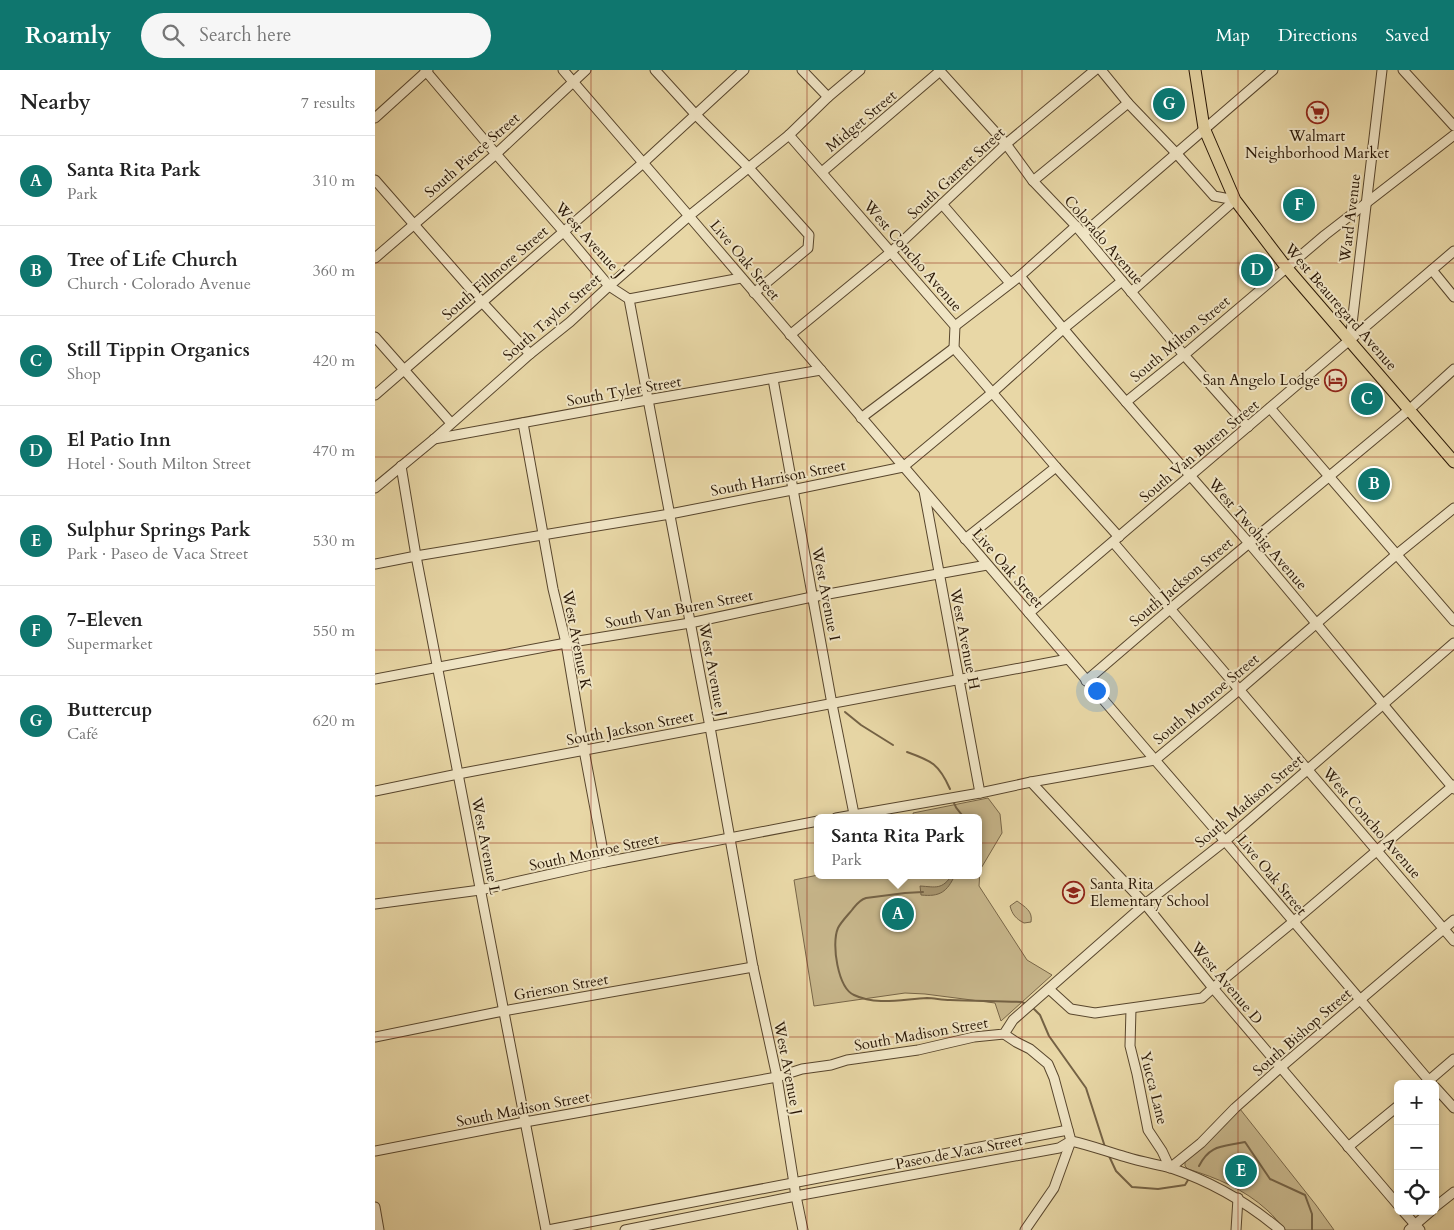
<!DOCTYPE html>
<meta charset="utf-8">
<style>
:root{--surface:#fff;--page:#f6f6f6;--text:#222;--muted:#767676;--line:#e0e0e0;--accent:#0f766e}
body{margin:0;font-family:Cardo,serif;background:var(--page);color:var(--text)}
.controls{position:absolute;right:15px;bottom:15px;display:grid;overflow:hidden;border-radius:8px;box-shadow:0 2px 8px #0003}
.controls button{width:45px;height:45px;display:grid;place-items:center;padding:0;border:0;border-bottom:1px solid var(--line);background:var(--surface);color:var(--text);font:25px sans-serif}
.you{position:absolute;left:721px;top:620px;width:18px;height:18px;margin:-12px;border:4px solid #fff;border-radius:50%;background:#1a73e8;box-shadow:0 0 0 8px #1a73e833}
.badge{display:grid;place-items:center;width:32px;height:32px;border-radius:50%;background:var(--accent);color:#fff;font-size:16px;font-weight:700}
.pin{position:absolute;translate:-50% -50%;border:2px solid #fff;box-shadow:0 1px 5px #0006}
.popup{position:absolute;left:439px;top:744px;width:168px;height:65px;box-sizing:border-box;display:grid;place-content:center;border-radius:8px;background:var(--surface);filter:drop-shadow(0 1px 4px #0005);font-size:16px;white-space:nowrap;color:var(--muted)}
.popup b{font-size:19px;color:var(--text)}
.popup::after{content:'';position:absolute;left:50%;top:100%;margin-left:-10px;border:10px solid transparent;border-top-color:var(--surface)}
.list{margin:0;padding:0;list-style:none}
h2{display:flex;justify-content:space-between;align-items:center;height:65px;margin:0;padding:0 20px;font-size:21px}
h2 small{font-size:16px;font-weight:400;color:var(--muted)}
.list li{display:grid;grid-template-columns:32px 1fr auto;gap:15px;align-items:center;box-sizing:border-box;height:90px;padding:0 20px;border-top:1px solid var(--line)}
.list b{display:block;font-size:19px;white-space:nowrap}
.list p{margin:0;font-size:16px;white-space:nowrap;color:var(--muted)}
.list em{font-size:16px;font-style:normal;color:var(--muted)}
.icon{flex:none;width:28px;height:28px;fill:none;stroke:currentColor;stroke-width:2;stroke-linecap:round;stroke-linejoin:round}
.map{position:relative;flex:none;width:1079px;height:1160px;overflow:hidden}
header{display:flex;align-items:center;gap:30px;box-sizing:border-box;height:70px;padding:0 25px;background:var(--accent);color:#fff}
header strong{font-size:24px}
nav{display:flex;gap:28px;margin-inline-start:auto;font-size:18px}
.search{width:350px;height:45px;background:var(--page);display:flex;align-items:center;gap:12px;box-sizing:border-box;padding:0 18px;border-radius:28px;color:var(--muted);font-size:19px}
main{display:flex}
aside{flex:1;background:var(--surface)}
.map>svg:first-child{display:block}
.green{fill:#c7b68b;stroke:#786648}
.water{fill:#a7956f;stroke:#746245}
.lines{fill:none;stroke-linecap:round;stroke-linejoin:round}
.stream{stroke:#746245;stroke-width:2}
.minor-casing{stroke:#58462d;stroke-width:11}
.major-casing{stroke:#281605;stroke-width:13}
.minor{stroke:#f0e5c5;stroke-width:9}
.major{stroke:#e8d7a6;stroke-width:11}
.grid{fill:none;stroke:#8f2418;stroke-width:1;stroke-opacity:0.55}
.labels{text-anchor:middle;stroke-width:4;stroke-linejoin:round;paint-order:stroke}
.street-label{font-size:15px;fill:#281605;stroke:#f0e5c5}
.poi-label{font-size:15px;fill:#281605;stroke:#f0e5c5}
</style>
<header>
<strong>Roamly</strong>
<div class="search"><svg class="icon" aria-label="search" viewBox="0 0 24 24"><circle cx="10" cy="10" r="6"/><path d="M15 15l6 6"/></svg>Search here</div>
<nav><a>Map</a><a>Directions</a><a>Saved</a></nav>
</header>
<main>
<aside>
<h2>Nearby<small>7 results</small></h2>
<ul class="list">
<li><span class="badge">A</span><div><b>Santa Rita Park</b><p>Park</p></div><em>310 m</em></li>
<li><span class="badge">B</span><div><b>Tree of Life Church</b><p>Church · Colorado Avenue</p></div><em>360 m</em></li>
<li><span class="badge">C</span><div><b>Still Tippin Organics</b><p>Shop</p></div><em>420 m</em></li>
<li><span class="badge">D</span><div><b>El Patio Inn</b><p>Hotel · South Milton Street</p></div><em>470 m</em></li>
<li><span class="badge">E</span><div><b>Sulphur Springs Park</b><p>Park · Paseo de Vaca Street</p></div><em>530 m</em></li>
<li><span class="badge">F</span><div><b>7-Eleven</b><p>Supermarket</p></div><em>550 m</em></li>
<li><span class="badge">G</span><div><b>Buttercup</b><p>Café</p></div><em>620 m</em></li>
</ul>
</aside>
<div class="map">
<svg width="1079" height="1160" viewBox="0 0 1079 1160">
<rect width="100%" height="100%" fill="#e8d7a6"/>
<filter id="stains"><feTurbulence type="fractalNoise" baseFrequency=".004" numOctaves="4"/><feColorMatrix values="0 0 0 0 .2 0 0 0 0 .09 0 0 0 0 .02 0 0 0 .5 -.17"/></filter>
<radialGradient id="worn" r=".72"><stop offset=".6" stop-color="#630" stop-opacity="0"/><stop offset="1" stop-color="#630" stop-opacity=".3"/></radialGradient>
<g class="green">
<polygon points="613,728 625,744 627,763 605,800 604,816 652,890 677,905 626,951 620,933 550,924 530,923 439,936 419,810 443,805 603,805 603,748 539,748 538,743"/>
<path d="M 642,831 C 650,837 658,841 656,852 L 649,853 C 641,849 637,844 635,836 Z"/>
<path d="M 865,1039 L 941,1135 L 959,1160 L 910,1160 C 904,1153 899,1146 892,1140 C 869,1119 842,1108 813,1099 L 810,1096 L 810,1089 L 834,1071 Z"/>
</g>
<path class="water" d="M 577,805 L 580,805 C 572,822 565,827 546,825 L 545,816 C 561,817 567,820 577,805 Z"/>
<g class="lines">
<g class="stream">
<polyline points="470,642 486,655 518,675"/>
<path d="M 532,682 C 557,691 564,694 575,719"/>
<path d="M 579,733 C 581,740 586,742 589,748"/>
<path d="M 548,822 L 530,823 L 491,828 C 484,830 481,835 477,840 C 472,846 466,852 463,858 C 456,874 463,918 479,925 C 502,936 528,929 552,928 C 559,928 567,930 575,930 C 599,931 623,931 647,932 L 651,934"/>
<polyline points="657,937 665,945 674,966 711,1018 730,1077"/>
<polyline points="734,1086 741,1101 757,1117 783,1119 810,1115 813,1110"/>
<path d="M 824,1096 C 835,1074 848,1077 870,1072 L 895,1109 L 930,1125 L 937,1144 L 937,1160"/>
</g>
<defs>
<g id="minor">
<polyline points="50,0 121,84 188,161 234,216 254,229 335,657 378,897 402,1007 421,1126 428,1160"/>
<polyline points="188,0 314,146 780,690 850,771 1057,1014"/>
<polyline points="280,0 321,45 373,97 434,165 433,178 379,223"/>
<polyline points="427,0 453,27"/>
<polyline points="564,0 631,74 658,111 701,156 809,285 873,357"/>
<polyline points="726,0 753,33 801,83 839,126 860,130"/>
<polyline points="1028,0 1079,56"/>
<polyline points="0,48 53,0"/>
<polyline points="414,65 580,256 579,278 681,397 744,467"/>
<polyline points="447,102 565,1"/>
<polyline points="0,110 107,232 155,284"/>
<polyline points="658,111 753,33"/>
<polyline points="567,134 635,213"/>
<polyline points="708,164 898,0"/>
<polyline points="0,188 121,84 211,0"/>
<polyline points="1057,200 1079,227"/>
<path d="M 645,206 C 718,297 797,384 873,472 C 943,554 1009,637 1079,719"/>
<polyline points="756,222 860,130"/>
<polyline points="254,229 366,208"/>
<polyline points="580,256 645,206 701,156"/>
<polyline points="415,265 516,182 631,74 720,0"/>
<polyline points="0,267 76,353"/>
<polyline points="975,271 1007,0"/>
<polyline points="398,309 457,634 479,744"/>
<polyline points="0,325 268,93 369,0"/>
<polyline points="751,332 809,285 950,165 1079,65"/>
<polyline points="895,338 1079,551"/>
<polyline points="486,348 579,278"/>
<polyline points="148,353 178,519 191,573 209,680 230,792"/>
<polyline points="59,369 272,330 446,300"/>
<polyline points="26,396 41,486 171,1160"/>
<polyline points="0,418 58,370 155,284 195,252 234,216 314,146 414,65 453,27 485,0"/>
<polyline points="549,421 605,723"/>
<polyline points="590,469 681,397"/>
<polyline points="738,472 1079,871"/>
<polyline points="0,494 41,486 295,444 417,420 528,397 617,323 688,259 747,211"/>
<polyline points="654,543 1079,181"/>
<polyline points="0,609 191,573 315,553 437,527 612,495"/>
<polyline points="711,611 795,539 1035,339 1079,299"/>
<polyline points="656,712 770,834 838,918 1023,1135"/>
<polyline points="0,721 83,704 693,589"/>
<polyline points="461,748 605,723 656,712 780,690 864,620 1021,485 1079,438"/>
<polyline points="0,834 105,820 230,792 443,751"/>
<polyline points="674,919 696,939 720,943 827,928 838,918 918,852 1079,715"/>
<polyline points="756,939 755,976 762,1004 773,1060 787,1081 795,1098 826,1073 860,1038 906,997 1079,850"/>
<polyline points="629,964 641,972 655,979 673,994 679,1008 696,1071 679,1118 650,1160"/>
<polyline points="0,967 128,941 378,897"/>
<polyline points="1051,1013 1079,989"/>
<polyline points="1060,1017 1079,1038"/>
<polyline points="973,1077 1023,1036"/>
<polyline points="0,1081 150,1052 402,1007 427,999 456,995 472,990 543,980 599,967 629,964 638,950 770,834 850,771 1079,573"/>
<polyline points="0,1137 4,1160"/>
<polyline points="1060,1137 1079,1122"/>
<polyline points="1028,1141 1045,1160"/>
<polyline points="173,1160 693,1060"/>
<path d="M 250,1160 L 421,1126 L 684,1078 L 696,1071 C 715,1075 733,1082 751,1087 C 766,1092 781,1094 796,1098 C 837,1112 872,1132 905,1160"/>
<polyline points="861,1160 863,1128"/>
<polyline points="1034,1160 1056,1141"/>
</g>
<polyline id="major" points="820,0 829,58 860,130 911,197 1079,392"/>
</defs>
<use href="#minor" class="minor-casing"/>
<use href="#major" class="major-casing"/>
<use href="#minor" class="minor"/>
<use href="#major" class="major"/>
</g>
<path class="grid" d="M 216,0 L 216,1160M 432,0 L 432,1160M 647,0 L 647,1160M 863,0 L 863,1160M 0,193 L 1079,193M 0,387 L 1079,387M 0,580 L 1079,580M 0,773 L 1079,773M 0,967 L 1079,967"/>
<defs>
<symbol id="supermarket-ring" viewBox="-11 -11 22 22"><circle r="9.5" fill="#f0e5c5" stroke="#8f2418" stroke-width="1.5"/><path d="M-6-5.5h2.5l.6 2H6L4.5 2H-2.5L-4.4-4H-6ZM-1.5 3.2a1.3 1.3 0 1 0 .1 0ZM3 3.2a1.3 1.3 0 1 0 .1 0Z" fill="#8f2418"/></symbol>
<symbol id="hotel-ring" viewBox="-11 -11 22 22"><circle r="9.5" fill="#f0e5c5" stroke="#8f2418" stroke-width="1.5"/><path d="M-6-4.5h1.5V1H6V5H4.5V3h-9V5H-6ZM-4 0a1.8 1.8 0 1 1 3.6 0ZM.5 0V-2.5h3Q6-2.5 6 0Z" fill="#8f2418"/></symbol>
<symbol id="school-ring" viewBox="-11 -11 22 22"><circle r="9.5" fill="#f0e5c5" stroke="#8f2418" stroke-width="1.5"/><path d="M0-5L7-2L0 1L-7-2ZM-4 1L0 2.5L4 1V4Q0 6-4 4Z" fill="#8f2418"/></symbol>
</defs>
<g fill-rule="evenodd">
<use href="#supermarket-ring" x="930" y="30" width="25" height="25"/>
<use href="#hotel-ring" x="948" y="298" width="25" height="25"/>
<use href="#school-ring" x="686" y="810" width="25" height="25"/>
</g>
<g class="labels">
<g class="street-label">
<text transform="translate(486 51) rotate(-40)" y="5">Midget Street</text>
<text transform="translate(97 85) rotate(-41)" y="5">South Pierce Street</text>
<text transform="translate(581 103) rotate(-43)" y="5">South Garrett Street</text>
<text transform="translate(975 148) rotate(-83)" y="5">Ward Avenue</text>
<text transform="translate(215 170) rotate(48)" y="5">West Avenue J</text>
<text transform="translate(729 170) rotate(49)" y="5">Colorado Avenue</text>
<text transform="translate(538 186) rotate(49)" y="5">West Concho Avenue</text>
<text transform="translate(370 190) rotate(50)" y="5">Live Oak Street</text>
<text transform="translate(120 203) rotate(-41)" y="5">South Fillmore Street</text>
<text transform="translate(966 237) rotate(49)" y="5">West Beauregard Avenue</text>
<text transform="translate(177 247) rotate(-41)" y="5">South Taylor Street</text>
<text transform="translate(805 269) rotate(-40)" y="5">South Milton Street</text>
<text transform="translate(249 321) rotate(-10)" y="5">South Tyler Street</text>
<text transform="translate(824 381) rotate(-40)" y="5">South Van Buren Street</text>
<text transform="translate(403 408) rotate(-11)" y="5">South Harrison Street</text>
<text transform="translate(883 464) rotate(49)" y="5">West Twohig Avenue</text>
<text transform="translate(633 498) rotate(49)" y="5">Live Oak Street</text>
<text transform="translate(806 512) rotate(-40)" y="5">South Jackson Street</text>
<text transform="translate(451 524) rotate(79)" y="5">West Avenue I</text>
<text transform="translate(304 539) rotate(-11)" y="5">South Van Buren Street</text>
<text transform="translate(590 569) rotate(79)" y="5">West Avenue H</text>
<text transform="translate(202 570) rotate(79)" y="5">West Avenue K</text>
<text transform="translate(338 600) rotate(79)" y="5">West Avenue J</text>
<text transform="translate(831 629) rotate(-40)" y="5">South Monroe Street</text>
<text transform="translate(255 658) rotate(-11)" y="5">South Jackson Street</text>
<text transform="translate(874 731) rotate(-40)" y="5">South Madison Street</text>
<text transform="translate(997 753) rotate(49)" y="5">West Concho Avenue</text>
<text transform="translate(111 776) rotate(79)" y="5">West Avenue L</text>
<text transform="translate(219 782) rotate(-12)" y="5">South Monroe Street</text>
<text transform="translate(897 805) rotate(50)" y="5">Live Oak Street</text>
<text transform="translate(852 913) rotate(50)" y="5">West Avenue D</text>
<text transform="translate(186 917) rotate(-10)" y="5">Grierson Street</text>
<text transform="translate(927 962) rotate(-41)" y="5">South Bishop Street</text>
<text transform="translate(546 964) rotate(-10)" y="5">South Madison Street</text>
<text transform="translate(413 998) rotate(79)" y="5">West Avenue J</text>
<text transform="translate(779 1018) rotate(76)" y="5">Yucca Lane</text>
<text transform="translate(148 1039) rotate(-11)" y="5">South Madison Street</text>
<text transform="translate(584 1082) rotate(-11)" y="5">Paseo de Vaca Street</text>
</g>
<g class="poi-label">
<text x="942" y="71">Walmart<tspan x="942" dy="17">Neighborhood Market</tspan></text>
<text x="945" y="315" text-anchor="end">San Angelo Lodge</text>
<text x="715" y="819" text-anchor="start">Santa Rita<tspan x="715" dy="17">Elementary School</tspan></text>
</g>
</g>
<rect width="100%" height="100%" filter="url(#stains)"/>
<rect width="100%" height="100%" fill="url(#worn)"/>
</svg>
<div class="controls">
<button>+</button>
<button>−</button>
<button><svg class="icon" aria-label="locate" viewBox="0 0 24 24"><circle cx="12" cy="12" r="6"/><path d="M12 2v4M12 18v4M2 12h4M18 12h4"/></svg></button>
</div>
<div class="you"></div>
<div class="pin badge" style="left:523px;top:844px">A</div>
<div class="popup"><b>Santa Rita Park</b>Park</div>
<div class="pin badge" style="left:999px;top:414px">B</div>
<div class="pin badge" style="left:992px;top:329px">C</div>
<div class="pin badge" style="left:882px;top:200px">D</div>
<div class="pin badge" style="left:866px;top:1101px">E</div>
<div class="pin badge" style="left:924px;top:135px">F</div>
<div class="pin badge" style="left:794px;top:34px">G</div>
</div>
</main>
